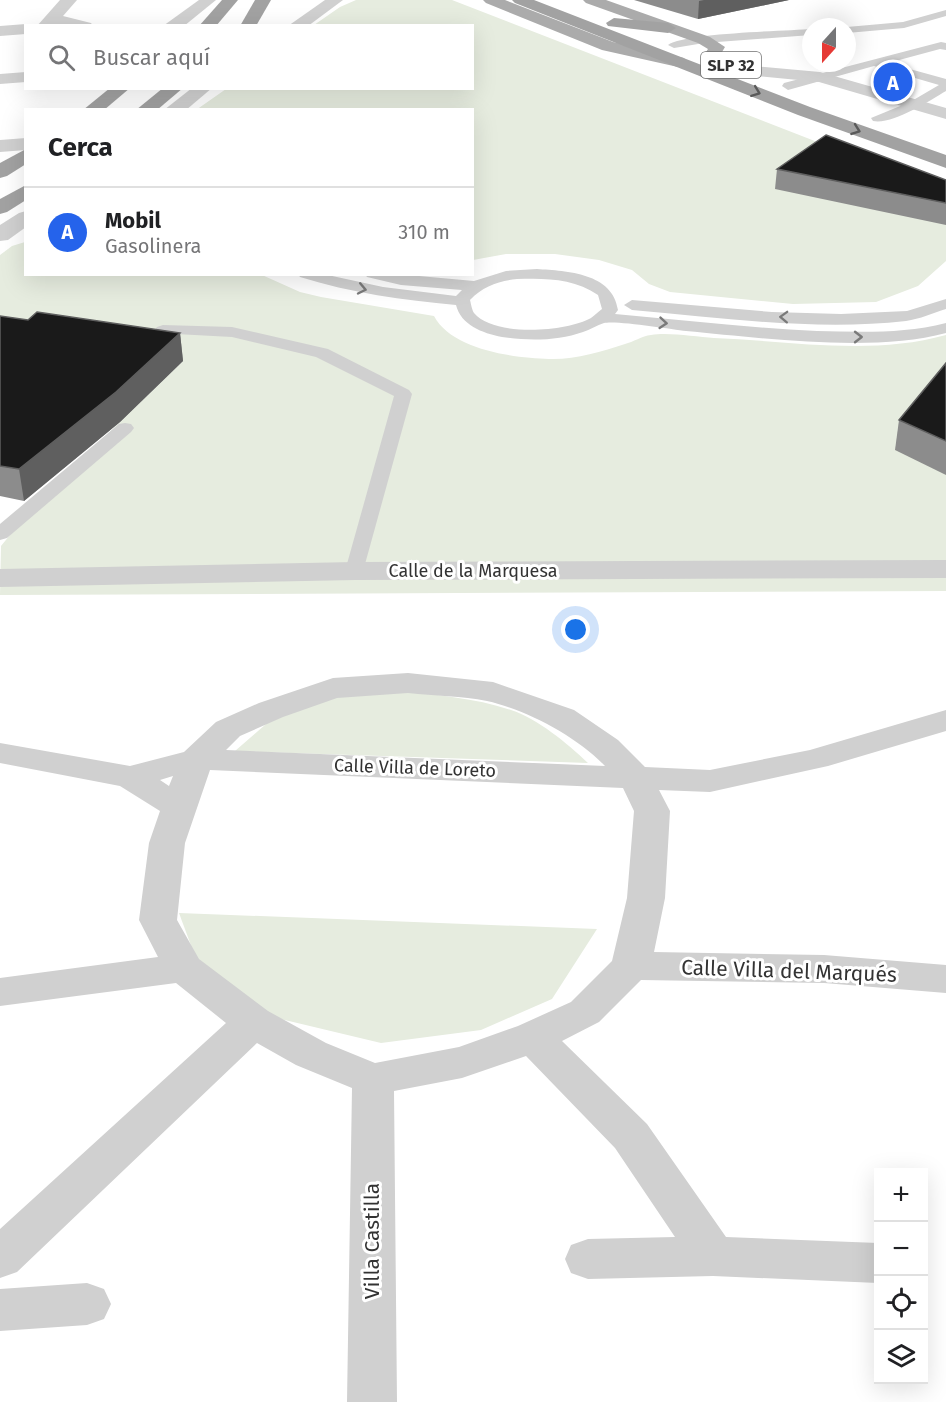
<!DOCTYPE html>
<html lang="es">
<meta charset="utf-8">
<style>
:root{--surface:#fff;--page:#f2f2f2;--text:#202124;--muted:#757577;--line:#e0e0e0;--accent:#2563eb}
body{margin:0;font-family:"Fira Sans",sans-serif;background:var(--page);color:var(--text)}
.controls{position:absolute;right:18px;bottom:18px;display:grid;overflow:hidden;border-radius:0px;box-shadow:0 6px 24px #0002}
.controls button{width:54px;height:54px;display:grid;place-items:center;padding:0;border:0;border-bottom:2px solid var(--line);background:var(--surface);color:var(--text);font:30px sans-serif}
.compass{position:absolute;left:802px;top:18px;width:54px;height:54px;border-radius:50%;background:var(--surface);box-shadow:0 6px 24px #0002;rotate:201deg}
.you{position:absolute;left:576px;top:630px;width:21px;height:21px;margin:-15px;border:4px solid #fff;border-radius:50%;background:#1a73e8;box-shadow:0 0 0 9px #1a73e833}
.badge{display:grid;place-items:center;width:39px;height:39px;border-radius:50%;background:var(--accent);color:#fff;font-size:20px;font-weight:700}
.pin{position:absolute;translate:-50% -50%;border:3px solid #fff;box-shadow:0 2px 6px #0006}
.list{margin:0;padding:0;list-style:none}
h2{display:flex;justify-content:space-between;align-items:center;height:78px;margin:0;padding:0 24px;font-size:26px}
h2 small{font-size:20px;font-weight:400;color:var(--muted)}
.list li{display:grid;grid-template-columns:39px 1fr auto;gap:18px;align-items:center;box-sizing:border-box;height:90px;padding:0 24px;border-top:2px solid var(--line)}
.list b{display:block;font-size:22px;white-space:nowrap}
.list p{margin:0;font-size:20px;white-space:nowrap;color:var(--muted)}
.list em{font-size:20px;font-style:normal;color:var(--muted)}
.icon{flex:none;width:33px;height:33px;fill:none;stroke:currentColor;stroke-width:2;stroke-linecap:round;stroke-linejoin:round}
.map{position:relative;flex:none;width:946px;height:1402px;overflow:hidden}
.search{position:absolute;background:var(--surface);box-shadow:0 6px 24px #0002;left:24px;top:24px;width:450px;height:66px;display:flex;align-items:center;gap:15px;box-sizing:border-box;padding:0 21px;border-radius:0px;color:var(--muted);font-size:22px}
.panel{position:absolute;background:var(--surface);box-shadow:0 6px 24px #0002;left:24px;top:108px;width:450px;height:168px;border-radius:0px}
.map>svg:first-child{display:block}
.green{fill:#e6ecdf}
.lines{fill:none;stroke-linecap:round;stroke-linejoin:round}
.service{fill:#d0d0d0;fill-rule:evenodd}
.minor{fill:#d0d0d0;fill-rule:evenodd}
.tertiary{fill:#d0d0d0;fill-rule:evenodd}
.primary{fill:#ababab;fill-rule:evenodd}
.trunk{fill:#a2a2a2;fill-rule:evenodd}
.wall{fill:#8c8c8c}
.shaded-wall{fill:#5f5f5f}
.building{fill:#1a1a1a;stroke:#5f5f5f;stroke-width:1.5}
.oneway{stroke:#5a5a5a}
.oneway2{stroke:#7a7a7a}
.labels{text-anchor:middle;stroke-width:6;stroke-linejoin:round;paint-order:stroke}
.shield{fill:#fff;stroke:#707070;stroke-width:1.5}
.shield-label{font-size:16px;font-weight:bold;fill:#333}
.street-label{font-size:18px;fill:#333;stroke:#fff}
.near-street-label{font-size:21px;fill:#333;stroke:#fff}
</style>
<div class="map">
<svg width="946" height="1402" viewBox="0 0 946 1402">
<rect width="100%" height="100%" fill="#fff"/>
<g class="green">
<polygon points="356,0 452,0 946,192 946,261 918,286 876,302 793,304 670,292 649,284 632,270 599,260 555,254 506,254 473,260 472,110 196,110 226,89 472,88 472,26 314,25 340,7"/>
<path d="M 25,242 L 26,274 L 262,275 L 300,292 L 321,297 L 434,316 C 452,350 514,358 549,359 C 574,360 601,352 625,344 C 633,342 642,336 651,335 C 669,332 696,337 714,338 C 791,341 871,356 946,335 L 946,591 L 0,595 L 1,546 L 36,503 L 182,362 L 0,334 L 0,255 L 12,246 Z"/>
<path d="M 400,691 C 437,695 475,698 511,710 C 538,719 567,743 588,763 L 235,751 L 273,718 L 331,698 Z"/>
<polygon points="179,913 597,929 552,999 481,1030 381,1043 268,1016 196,959"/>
</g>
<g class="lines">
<g class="service">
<polygon points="946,10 946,16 904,28 847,33 847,27 903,22"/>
<path d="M 811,29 L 811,35 L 704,43 L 674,48 L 668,45 C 683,33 786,31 811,29 Z"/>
<path d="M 941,42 L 946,43 L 946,50 L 940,49 L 888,63 L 946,79 L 946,91 C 929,101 892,125 873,121 L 871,118 L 910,102 L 939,85 L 874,66 L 788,90 L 782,86 L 784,83 Z"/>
<path d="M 537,269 C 567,271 613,273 618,310 L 615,314 C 682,320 750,328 817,331 C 861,332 903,334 946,323 L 946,333 C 872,353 763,338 686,331 C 671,329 615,320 604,323 C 597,325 590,330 583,332 C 558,341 528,341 502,337 C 482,333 461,325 456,305 C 403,300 351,293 300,277 L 298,274 L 323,274 L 383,287 L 456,296 L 462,290 L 401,285 L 367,277 L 365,274 L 397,274 L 474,281 L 506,271 ZM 517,279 C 544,278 574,278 598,295 L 602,309 C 598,312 595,315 591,318 C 566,332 494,337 474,313 C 472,310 471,304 470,300 C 483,286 499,281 517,279 Z"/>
<path d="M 946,299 L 946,309 C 933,313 920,319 906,321 C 816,331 722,318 632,310 L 624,305 L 632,300 L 772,312 L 841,314 L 907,311 Z"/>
<polygon points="163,325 232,327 328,349 409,390 412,394 362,575 348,575 345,571 394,396 316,357 232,337 157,333 155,330 157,327"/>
<polygon points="125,423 131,424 134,428 131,432 7,538 0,540 0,524 119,424"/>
</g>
<g class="minor">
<polygon points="60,0 77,0 63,16 91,23 93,26 37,26"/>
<polygon points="199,0 216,0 184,26 163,26"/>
<polygon points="26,24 31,26 26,26 26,34 0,36 0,26"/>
<polygon points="743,65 820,72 946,108 946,119 819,82 737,74 734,70 737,66"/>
<polygon points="26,72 26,82 0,84 0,74"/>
<polygon points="26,138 26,150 0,152 0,140"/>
<polygon points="946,560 946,578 355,580 0,587 0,569 355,562"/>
<path d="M 408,673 L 493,682 L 574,710 L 618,740 L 645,767 L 710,770 L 810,750 L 946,710 L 946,731 L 828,766 L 710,792 L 659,790 L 670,811 L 665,898 L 654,952 L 824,955 L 946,965 L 946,993 L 824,983 L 641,980 L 599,1022 L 562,1041 L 647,1124 L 726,1237 L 878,1243 L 878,1283 L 713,1276 L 588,1279 L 571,1273 L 565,1259 L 571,1245 L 588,1239 L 675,1237 L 615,1148 L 526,1056 L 462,1078 L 394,1091 L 397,1402 L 347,1402 L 352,1088 L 296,1065 L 257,1043 L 17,1272 L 0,1278 L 0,1229 L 226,1023 L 176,983 L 0,1006 L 0,978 L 158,957 L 139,920 L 149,843 L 160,811 L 120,786 L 0,763 L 0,743 L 130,766 L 184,752 L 216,722 L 259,703 L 333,678 ZM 408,693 C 434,696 462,696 487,701 C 527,710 576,736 605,766 L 226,750 L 240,736 L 283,717 L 337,698 ZM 210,770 L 623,788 L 634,811 L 627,898 L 612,961 L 571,1002 L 518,1026 L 459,1047 L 375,1063 L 326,1043 L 268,1011 L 199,959 L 177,920 L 185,843 ZM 173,776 L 169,786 L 160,780 Z"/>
<polygon points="87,1283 104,1289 111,1304 104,1319 87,1325 0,1331 0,1289"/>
</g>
<g class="tertiary">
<polygon points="325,0 343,0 308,26 288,26"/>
<polygon points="192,88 212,88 186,110 164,110"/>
<polygon points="26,211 26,227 8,240 0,241 0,225 19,213"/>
</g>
<g class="primary">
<polygon points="483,0 505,0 613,42 684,58 687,62 684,66 678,67 602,50 486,3"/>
<polygon points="583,0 606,0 710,37 725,47 716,62 704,62 702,58 708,49 698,43 586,3"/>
</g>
<g class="trunk">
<polygon points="222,0 238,0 216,26 199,26"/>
<polygon points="255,0 271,0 256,26 240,26"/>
<polygon points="512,0 534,0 810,107 946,155 946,168 798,115 515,3"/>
<polygon points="614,18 668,23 676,28 668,33 608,26 606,23"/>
<polygon points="110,88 130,88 104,110 83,110"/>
<polygon points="163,88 183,88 157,110 136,110"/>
<polygon points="26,149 26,164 7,176 0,178 0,163"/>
<polygon points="26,185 26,200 7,212 0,214 0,199"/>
</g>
</g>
<g class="wall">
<polygon points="634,0 789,0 698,19"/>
<polygon points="777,169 946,180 946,225 775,189"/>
<polygon points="0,316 28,320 180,333 183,361 120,422 24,501 0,496"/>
<polygon points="946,363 946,475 895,450 899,420"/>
</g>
<g class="shaded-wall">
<polygon points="704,0 789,0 698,19 699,1"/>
<polygon points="180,333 183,361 120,422 24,501 19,469"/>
</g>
<g class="building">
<polygon points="826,135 946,180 946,203 777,169"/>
<polygon points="37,312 180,333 116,392 19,469 0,466 0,316 28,320"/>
<polygon points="946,363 946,441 899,420"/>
</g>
<defs><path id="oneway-chevron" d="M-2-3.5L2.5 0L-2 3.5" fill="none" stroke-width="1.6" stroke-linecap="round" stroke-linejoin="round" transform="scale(1.5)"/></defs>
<g class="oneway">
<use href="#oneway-chevron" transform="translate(756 92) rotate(21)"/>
<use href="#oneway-chevron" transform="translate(856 130) rotate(20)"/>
</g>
<g class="oneway2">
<use href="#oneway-chevron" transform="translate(362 289) rotate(12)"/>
<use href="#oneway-chevron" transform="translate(784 317) rotate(-178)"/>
<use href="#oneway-chevron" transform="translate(663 323) rotate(5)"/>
<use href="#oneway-chevron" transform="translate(858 337)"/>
</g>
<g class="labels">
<rect class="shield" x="701" y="52" width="60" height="26" rx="4.5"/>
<g class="shield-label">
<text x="731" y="71">SLP 32</text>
</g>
<g class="street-label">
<text x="473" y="577">Calle de la Marquesa</text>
<text transform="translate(415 768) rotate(2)" y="6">Calle Villa de Loreto</text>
</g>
<g class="near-street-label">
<text transform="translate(789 971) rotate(2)" y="7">Calle Villa del Marqués</text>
<text transform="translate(372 1241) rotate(-90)" y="7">Villa Castilla</text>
</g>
</g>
</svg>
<div class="controls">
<button>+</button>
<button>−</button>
<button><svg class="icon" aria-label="locate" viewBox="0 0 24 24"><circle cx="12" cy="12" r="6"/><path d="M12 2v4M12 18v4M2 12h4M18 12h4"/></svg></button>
<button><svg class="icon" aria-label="layers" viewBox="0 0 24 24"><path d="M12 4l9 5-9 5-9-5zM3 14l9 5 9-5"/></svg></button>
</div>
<svg class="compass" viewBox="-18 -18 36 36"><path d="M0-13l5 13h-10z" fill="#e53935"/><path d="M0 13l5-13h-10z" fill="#757577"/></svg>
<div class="you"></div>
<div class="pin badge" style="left:893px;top:82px">A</div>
<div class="search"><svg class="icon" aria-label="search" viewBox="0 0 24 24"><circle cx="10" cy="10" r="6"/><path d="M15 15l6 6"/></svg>Buscar aquí</div>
<section class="panel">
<h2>Cerca<small></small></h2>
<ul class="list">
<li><span class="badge">A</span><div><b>Mobil</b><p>Gasolinera</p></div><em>310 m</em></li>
</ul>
</section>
</div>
